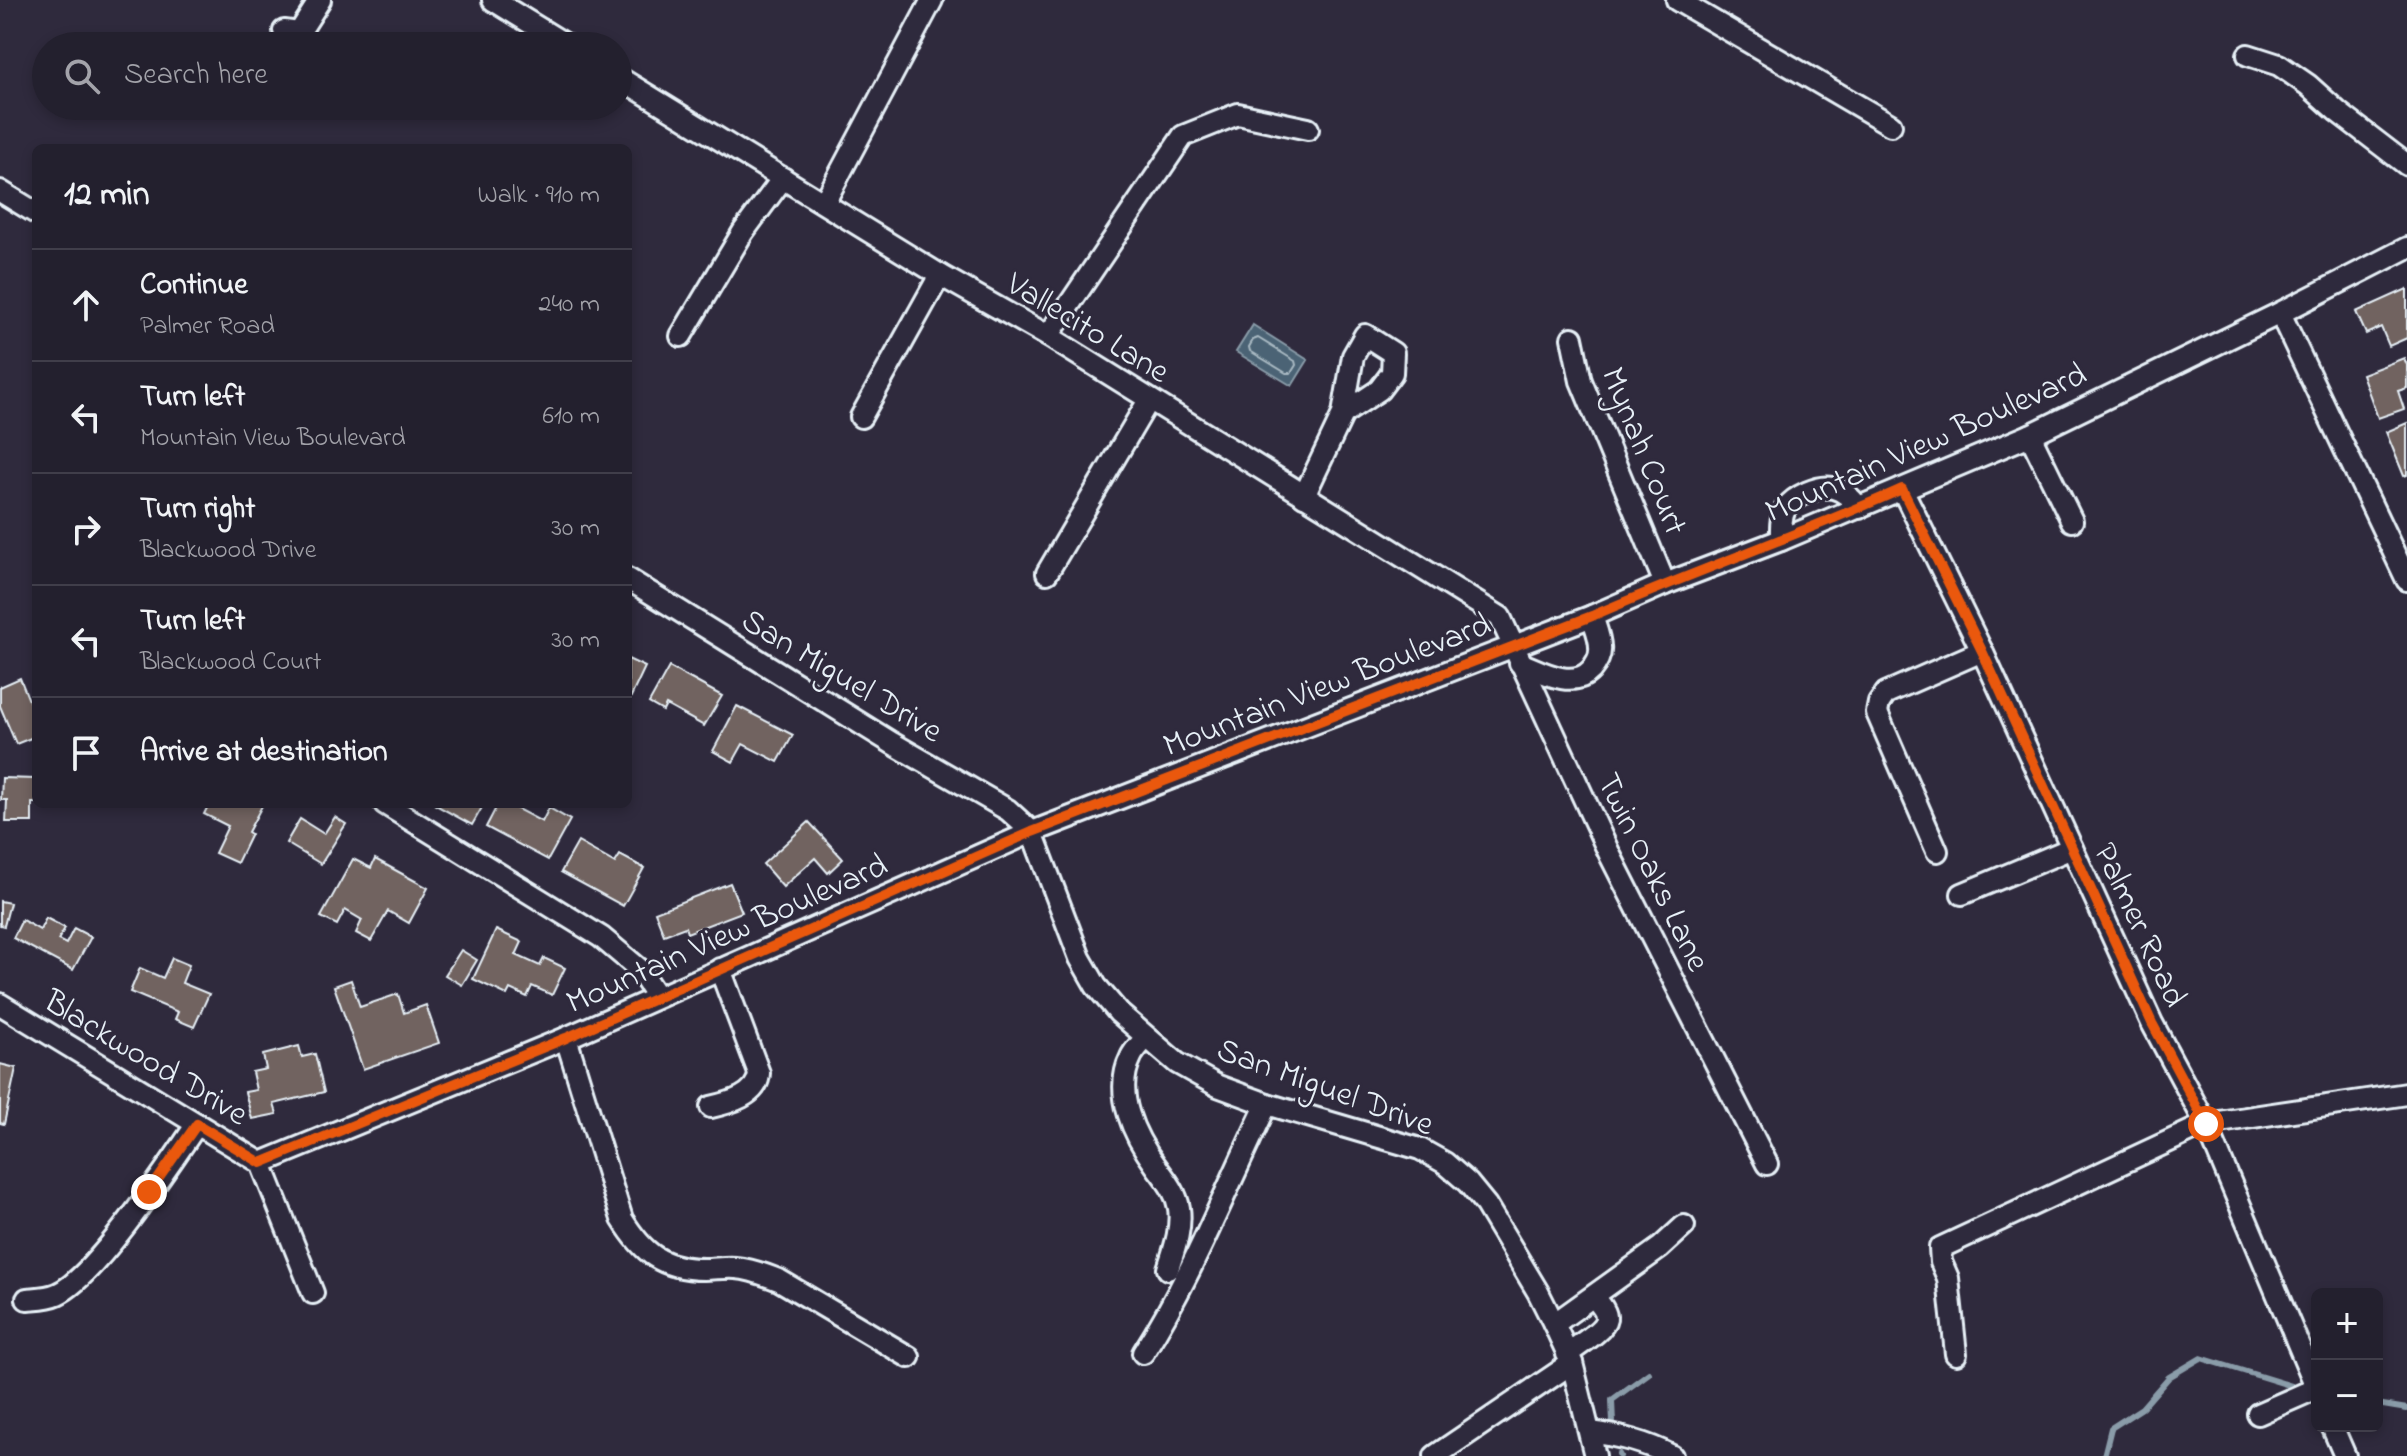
<!DOCTYPE html>
<meta charset="utf-8">
<style>
:root{--surface:#23202e;--page:#2f2d3a;--text:#f1f3f6;--muted:#a3a3aa;--line:#403e4a}
body{margin:0;font-family:"Indie Flower",sans-serif;background:var(--page);color:var(--text)}
.controls{position:absolute;right:24px;bottom:24px;display:grid;overflow:hidden;border-radius:12px;box-shadow:0 4px 12px #0003}
.controls button{width:72px;height:72px;display:grid;place-items:center;padding:0;border:0;border-bottom:2px solid var(--line);background:var(--surface);color:var(--text);font:40px sans-serif}
.stop{position:absolute;width:24px;height:24px;margin:-18px;border:6px solid #ea580c;border-radius:50%;background:#fff}
.stop.end{background:#ea580c;border-color:#fff;box-shadow:0 2px 8px #0008}
.list{margin:0;padding:0;list-style:none}
h2{display:flex;justify-content:space-between;align-items:center;height:104px;margin:0;padding:0 32px;font-size:34px}
h2 small{font-size:26px;font-weight:400;color:var(--muted)}
.list li{display:grid;grid-template-columns:52px 1fr auto;gap:24px;align-items:center;box-sizing:border-box;height:112px;padding:0 32px;border-top:2px solid var(--line)}
.list b{display:block;font-size:30px;white-space:nowrap}
.list p{margin:0;font-size:26px;white-space:nowrap;color:var(--muted)}
.list em{font-size:26px;font-style:normal;color:var(--muted)}
.icon{flex:none;width:44px;height:44px;fill:none;stroke:currentColor;stroke-width:2;stroke-linecap:round;stroke-linejoin:round}
.map{position:relative;flex:none;width:2407px;height:1456px;overflow:hidden}
.search{position:absolute;background:var(--surface);box-shadow:0 4px 12px #0003;left:32px;top:32px;width:600px;height:88px;display:flex;align-items:center;gap:20px;box-sizing:border-box;padding:0 28px;border-radius:44px;color:var(--muted);font-size:30px}
.panel{position:absolute;background:var(--surface);box-shadow:0 4px 12px #0003;left:32px;top:144px;width:600px;height:664px;border-radius:12px}
.map>svg:first-child{display:block}
.water{fill:#4b6474;stroke:#8a9ca9;stroke-width:2}
.lines{fill:none;stroke-linecap:round;stroke-linejoin:round}
.shore{stroke:#a9b9c3;stroke-width:2}
.stream{stroke:#8a9ca9;stroke-width:6}
.building{fill:#716460;stroke:#e8f1f8;stroke-width:2}
.minor-casing{stroke:#e8f1f8;stroke-width:26}
.minor{stroke:#2f2a3d;stroke-width:20}
.route{stroke:#ea580c;stroke-width:10}
.labels{text-anchor:middle;stroke-width:6;stroke-linejoin:round;paint-order:stroke}
.street-label{font-size:34px;fill:#e8f1f8;stroke:#2f2a3d}
</style>
<div class="map">
<svg width="2407" height="1456" viewBox="0 0 2407 1456">
<rect width="100%" height="100%" fill="#2f2a3d"/>
<filter id="ink" filterUnits="userSpaceOnUse"><feTurbulence type="fractalNoise" baseFrequency=".0125" numOctaves="2"/><feDisplacementMap in="SourceGraphic" scale="16" xChannelSelector="R" yChannelSelector="G"/><feConvolveMatrix kernelMatrix="1 2 1 2 8 2 1 2 1" color-interpolation-filters="sRGB"/></filter>
<g filter="url(#ink)">
<polygon class="water" points="1253,325 1308,360 1292,386 1236,352"/>
<g class="lines">
<polygon class="shore" points="1258,338 1295,361 1296,365 1291,373 1286,373 1250,351 1249,347 1253,340"/>
<g class="stream">
<polyline points="2377,1404 2407,1409"/>
<polyline points="1613,1424 1612,1400 1649,1373"/>
<polyline points="1619,1454 1620,1456"/>
<polyline points="2104,1456 2111,1428 2142,1408 2169,1377 2201,1358 2292,1386"/>
</g>
</g>
<g class="building">
<polygon points="2407,289 2407,338 2389,346 2381,327 2366,334 2356,312"/>
<polygon points="2404,358 2407,365 2407,388 2398,391 2404,409 2378,418 2362,374"/>
<polygon points="2407,423 2407,475 2404,476 2386,432"/>
<polygon points="628,659 645,667 628,703"/>
<polygon points="669,667 722,696 704,726 666,705 663,711 649,703"/>
<polygon points="20,678 36,718 36,736 16,744 0,706 0,687"/>
<polygon points="737,706 793,735 778,762 743,744 733,762 713,751"/>
<polygon points="2,778 36,779 36,803 32,803 32,822 6,822 7,800 1,800"/>
<polygon points="209,804 263,804 248,832 251,834 237,863 215,853 228,826 204,814"/>
<polygon points="434,804 484,804 472,825"/>
<polygon points="498,804 508,804 542,822 549,808 570,820 548,860 486,827"/>
<polygon points="335,817 346,824 321,864 286,843 300,819 324,834"/>
<polygon points="809,822 843,859 828,873 815,858 783,887 763,864"/>
<polygon points="578,842 615,863 620,855 644,868 623,906 561,872"/>
<polygon points="353,859 371,868 375,859 428,888 409,923 388,911 371,941 356,933 362,920 345,910 337,925 321,917"/>
<polygon points="730,883 742,912 687,933 685,927 664,935 655,912"/>
<polygon points="0,901 10,903 4,926 0,925"/>
<polygon points="46,918 65,928 58,940 66,944 74,928 91,937 73,970 13,938 22,920 40,930"/>
<polygon points="496,930 522,942 516,955 540,966 544,958 565,968 552,995 532,986 527,997 510,989 507,995 473,979"/>
<polygon points="461,950 477,960 462,985 445,975"/>
<polygon points="172,958 189,965 182,983 209,994 194,1027 175,1019 178,1012 130,992 140,968 163,978"/>
<polygon points="351,980 360,1007 398,994 404,1013 426,1005 439,1043 363,1069 334,986"/>
<polygon points="299,1046 302,1057 315,1054 324,1092 274,1104 277,1114 252,1119 245,1092 256,1090 252,1072 266,1069 263,1055"/>
<polygon points="0,1064 16,1068 4,1124 0,1123"/>
</g>
<g class="lines">
<defs>
<g id="minor">
<polyline points="493,0 568,46"/>
<polyline points="1677,0 1891,125"/>
<polyline points="284,31 299,33 320,0"/>
<polyline points="2248,55 2279,65 2308,85 2338,112 2407,165"/>
<polyline points="618,77 940,275 1048,336 1500,617 1611,857 1767,1164"/>
<polyline points="0,191 36,213"/>
<polyline points="824,203 932,0"/>
<polyline points="2280,313 2407,580"/>
<polyline points="681,336 743,232 783,178"/>
<polyline points="1048,336 1183,136 1238,114 1308,129"/>
<polyline points="1572,338 1581,381 1665,584"/>
<polyline points="861,417 940,275"/>
<polyline points="2030,435 2072,521"/>
<polyline points="1902,489 1982,651 2152,1023 2206,1124 2317,1389"/>
<polyline points="1304,496 1343,414 1353,356 1365,335 1393,353 1392,373 1379,390 1343,414"/>
<path d="M 1781,540 C 1781,530 1780,517 1786,508 C 1795,496 1818,485 1833,488 C 1843,490 1853,500 1859,508"/>
<polyline points="1047,573 1149,400"/>
<polyline points="628,579 892,743 1008,810 1032,832 1080,958 1096,986 1119,1013 1177,1063 1218,1086 1267,1104 1420,1149 1445,1163 1468,1183 1486,1205 1538,1292 1554,1324 1572,1363 1595,1456"/>
<path d="M 1520,663 C 1540,671 1573,690 1591,670 C 1596,664 1601,655 1600,647 C 1600,637 1595,626 1592,616"/>
<polyline points="385,804 601,937 638,968 657,997"/>
<polyline points="1937,851 1877,713 1879,703 1886,693 1982,651"/>
<polyline points="1962,894 2072,848"/>
<polyline points="0,1004 261,1163"/>
<path d="M 1146,1037 C 1142,1043 1134,1050 1131,1057 C 1113,1093 1134,1136 1156,1166 C 1166,1180 1176,1191 1179,1208 C 1182,1229 1174,1250 1168,1269"/>
<path d="M 566,1038 L 622,1219 C 643,1253 662,1269 704,1269 C 714,1269 725,1267 736,1268 C 751,1269 765,1275 779,1280 L 909,1357"/>
<path d="M 711,1107 C 729,1103 758,1096 759,1073 L 720,969"/>
<polyline points="261,1163 566,1038 1032,832 1592,616 1665,584 1781,540 2030,435 2280,313 2407,248"/>
<polyline points="261,1163 313,1293"/>
<path d="M 27,1299 C 37,1298 48,1298 57,1294 C 95,1278 171,1162 197,1124"/>
<polyline points="1554,1324 1660,1248 1684,1226"/>
<path d="M 1143,1353 C 1193,1275 1226,1188 1267,1104"/>
<path d="M 1567,1354 C 1577,1346 1604,1331 1606,1319 C 1607,1311 1598,1302 1594,1297"/>
<polyline points="1956,1354 1948,1278 1941,1262 1940,1248 2206,1124 2407,1094"/>
<polyline points="2258,1414 2317,1388"/>
<polyline points="2332,1426 2345,1456"/>
<path d="M 1590,1432 C 1620,1436 1645,1442 1672,1456"/>
<polyline points="1435,1456 1572,1363"/>
</g>
</defs>
<use href="#minor" class="minor-casing"/>
<use href="#minor" class="minor"/>
</g>
</g>
<g class="lines" filter="url(#ink)">
<path class="route" d="M 149,1192 L 197,1124 L 261,1163 L 566,1038 L 1032,832 L 1592,616 C 1694,571 1800,535 1902,489 L 1982,651 L 2152,1023 L 2206,1124"/>
</g>
<g class="labels">
<g class="street-label">
<text transform="translate(1089 326) rotate(31)" y="12">Vallecito Lane</text>
<text transform="translate(1925 441) rotate(-24)" y="12">Mountain View Boulevard</text>
<text transform="translate(1646 450) rotate(68)" y="12">Mynah Court</text>
<text transform="translate(843 674) rotate(31)" y="12">San Miguel Drive</text>
<text transform="translate(1326 683) rotate(-21)" y="12">Mountain View Boulevard</text>
<text transform="translate(1655 871) rotate(64)" y="12">Twin Oaks Lane</text>
<text transform="translate(2142 924) rotate(65)" y="12">Palmer Road</text>
<text transform="translate(726 932) rotate(-24)" y="12">Mountain View Boulevard</text>
<text transform="translate(147 1056) rotate(31)" y="12">Blackwood Drive</text>
<text transform="translate(1326 1085) rotate(20)" y="12">San Miguel Drive</text>
</g>
</g>
</svg>
<div class="controls">
<button>+</button>
<button>−</button>
</div>
<div class="stop" style="left:2206px;top:1124px"></div>
<div class="stop end" style="left:149px;top:1192px"></div>
<div class="search"><svg class="icon" aria-label="search" viewBox="0 0 24 24"><circle cx="10" cy="10" r="6"/><path d="M15 15l6 6"/></svg>Search here</div>
<section class="panel">
<h2>12 min<small>Walk · 910 m</small></h2>
<ul class="list">
<li><svg class="icon" aria-label="ahead" viewBox="0 0 24 24"><path d="M12 20V5M6 11l6-6 6 6"/></svg><div><b>Continue</b><p>Palmer Road</p></div><em>240 m</em></li>
<li><svg class="icon" aria-label="left" viewBox="0 0 24 24"><path d="M17 20v-9H6M10 6l-5 5 5 5"/></svg><div><b>Turn left</b><p>Mountain View Boulevard</p></div><em>610 m</em></li>
<li><svg class="icon" aria-label="right" viewBox="0 0 24 24"><path d="M7 20v-9h11M14 6l5 5-5 5"/></svg><div><b>Turn right</b><p>Blackwood Drive</p></div><em>30 m</em></li>
<li><svg class="icon" aria-label="left" viewBox="0 0 24 24"><path d="M17 20v-9H6M10 6l-5 5 5 5"/></svg><div><b>Turn left</b><p>Blackwood Court</p></div><em>30 m</em></li>
<li><svg class="icon" aria-label="arrive" viewBox="0 0 24 24"><path d="M6 21V4h12l-3 4 3 4H6"/></svg><div><b>Arrive at destination</b></div></li>
</ul>
</section>
</div>
